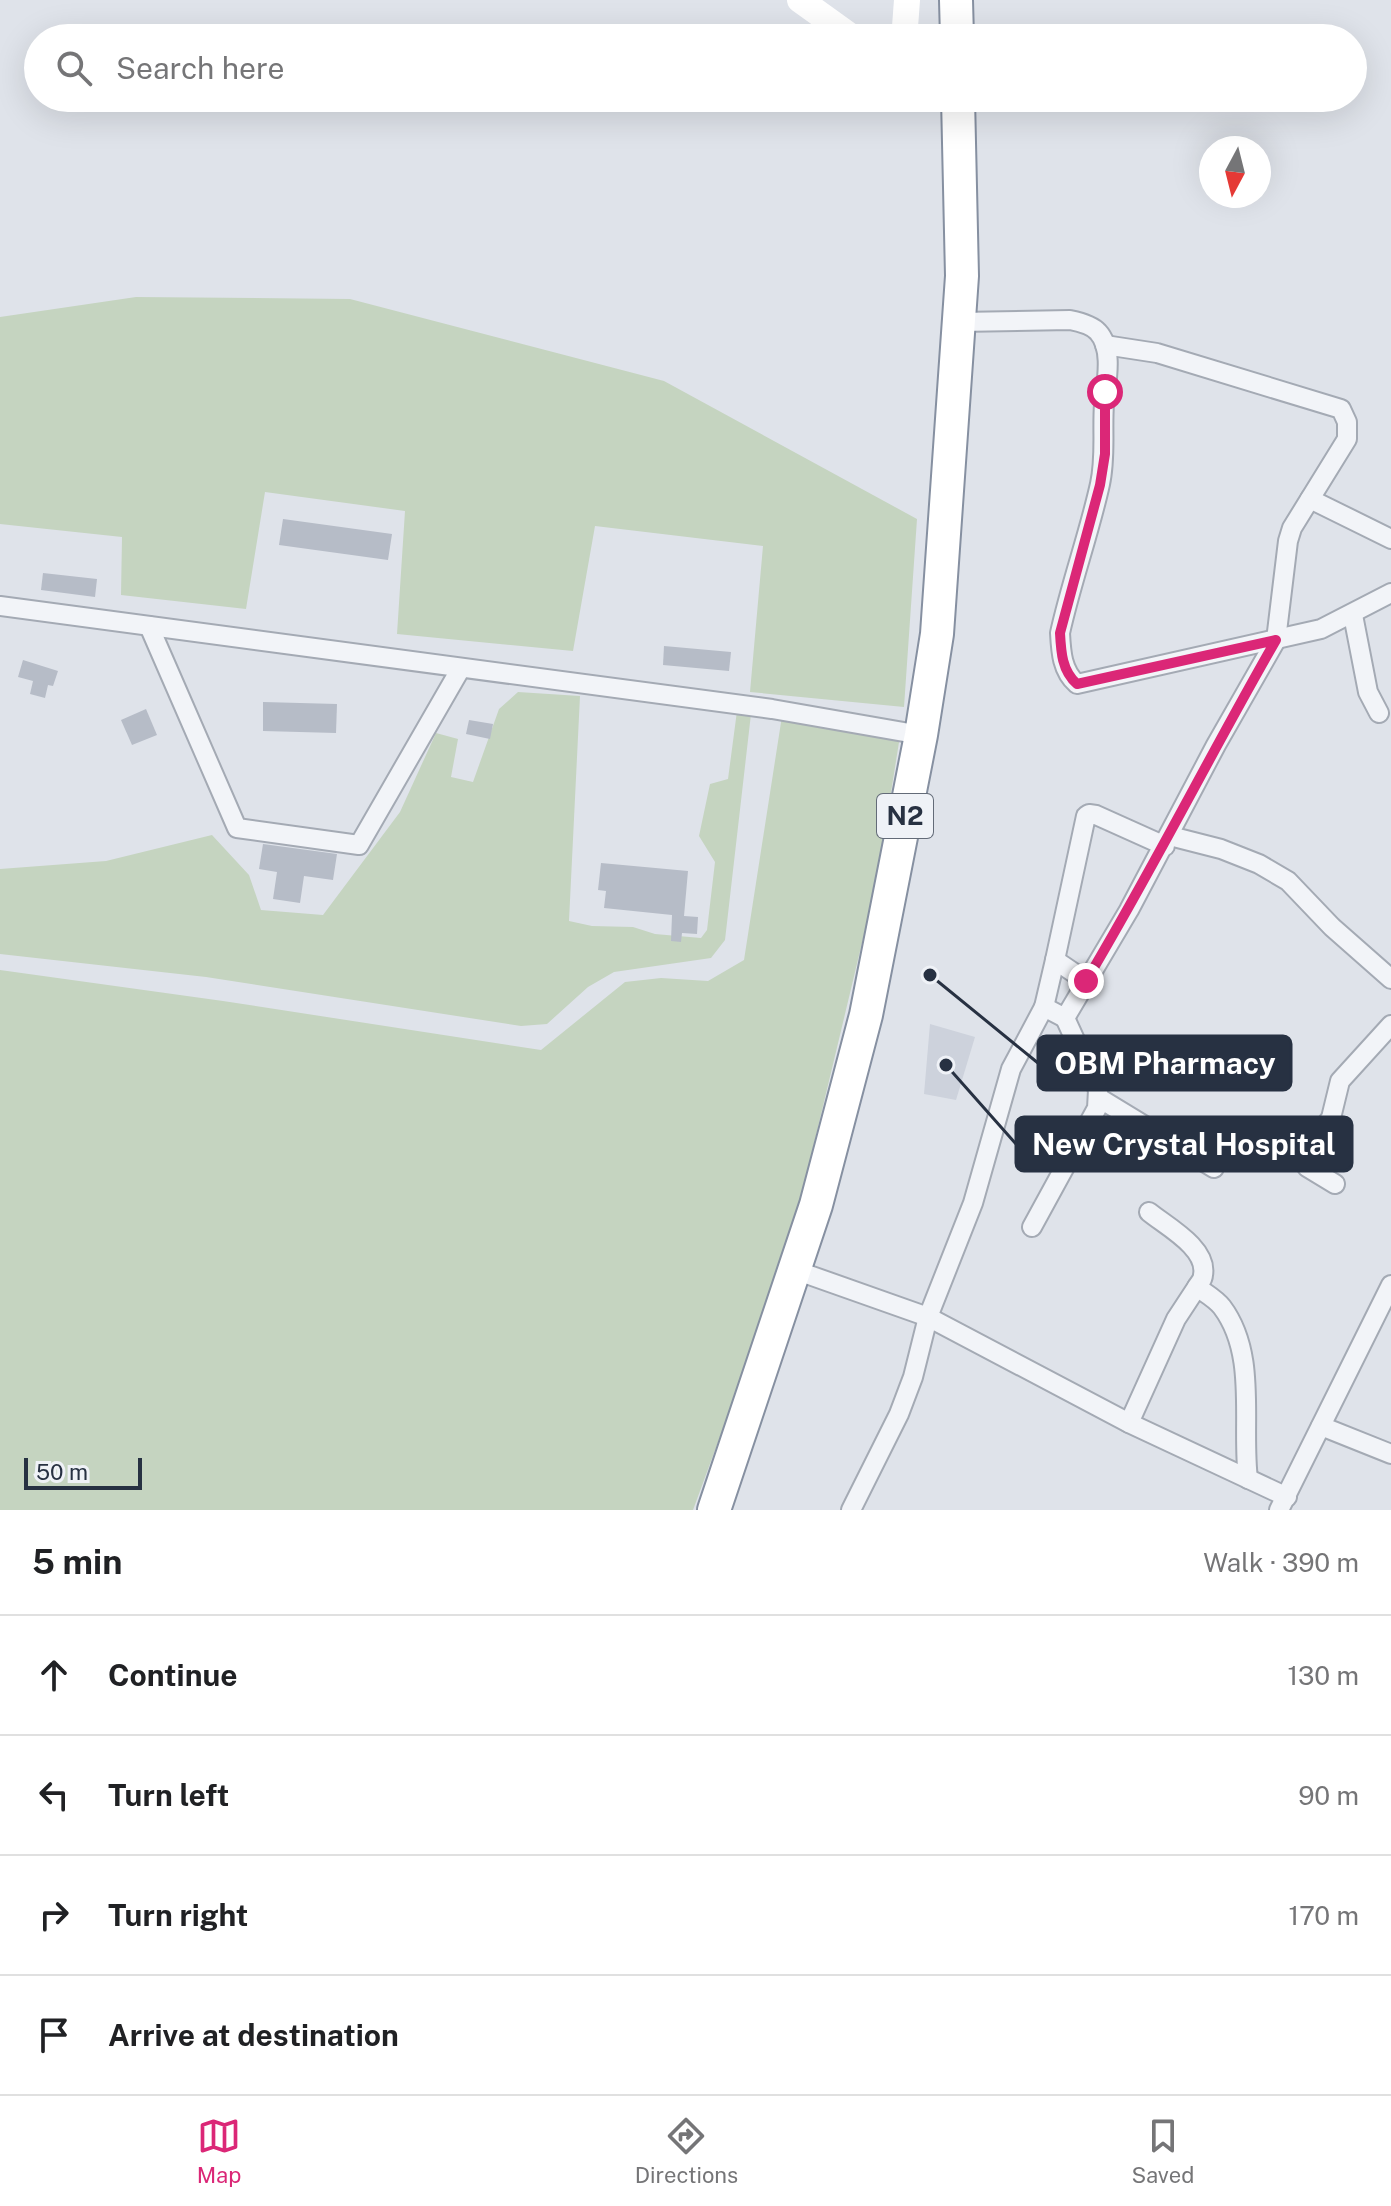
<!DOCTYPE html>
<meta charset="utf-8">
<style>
:root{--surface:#fff;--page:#f2f2f2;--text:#202124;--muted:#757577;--line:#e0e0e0;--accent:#db2777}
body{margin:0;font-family:"Public Sans",sans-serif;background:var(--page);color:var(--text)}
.compass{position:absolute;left:1199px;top:136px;width:72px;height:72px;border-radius:50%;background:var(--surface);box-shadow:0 8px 32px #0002;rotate:187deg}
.scale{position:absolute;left:24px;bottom:20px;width:118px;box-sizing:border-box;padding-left:8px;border:4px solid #273142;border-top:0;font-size:22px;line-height:28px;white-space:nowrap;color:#273142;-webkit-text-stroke:6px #eff2f7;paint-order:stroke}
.stop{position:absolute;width:24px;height:24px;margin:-18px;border:6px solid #db2777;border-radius:50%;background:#fff}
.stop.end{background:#db2777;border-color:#fff;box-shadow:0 2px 8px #0008}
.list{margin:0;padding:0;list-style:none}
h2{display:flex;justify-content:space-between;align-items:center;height:104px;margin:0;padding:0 32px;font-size:34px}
h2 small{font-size:26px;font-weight:400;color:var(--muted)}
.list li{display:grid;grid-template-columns:52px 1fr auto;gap:24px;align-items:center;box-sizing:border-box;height:120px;padding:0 32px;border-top:2px solid var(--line)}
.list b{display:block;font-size:30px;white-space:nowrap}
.list em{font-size:26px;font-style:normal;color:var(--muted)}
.icon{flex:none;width:44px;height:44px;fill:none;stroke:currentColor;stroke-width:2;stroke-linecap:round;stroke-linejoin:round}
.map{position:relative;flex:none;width:1391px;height:1510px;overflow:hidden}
.search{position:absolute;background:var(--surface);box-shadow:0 8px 32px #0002;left:24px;right:24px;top:24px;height:88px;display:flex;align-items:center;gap:20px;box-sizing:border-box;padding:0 28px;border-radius:44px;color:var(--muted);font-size:30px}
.sheet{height:584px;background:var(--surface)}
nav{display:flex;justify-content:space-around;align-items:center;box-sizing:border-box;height:112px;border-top:2px solid var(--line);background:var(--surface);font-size:22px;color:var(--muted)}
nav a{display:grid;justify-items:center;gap:4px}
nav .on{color:var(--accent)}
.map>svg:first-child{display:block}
.built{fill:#cdd2dc}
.green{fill:#c5d4c0}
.building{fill:#b6bcc7}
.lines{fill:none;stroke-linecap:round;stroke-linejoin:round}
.street-casing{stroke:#a4aab4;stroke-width:22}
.highway-casing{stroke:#8690a1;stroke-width:36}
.street{stroke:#f2f4f8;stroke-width:18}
.secondary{stroke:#fff;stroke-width:26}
.highway{stroke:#fff;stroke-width:32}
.route{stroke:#db2777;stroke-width:10}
.labels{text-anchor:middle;stroke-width:6;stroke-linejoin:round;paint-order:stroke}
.shield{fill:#eff2f7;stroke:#636b78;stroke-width:2}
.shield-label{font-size:26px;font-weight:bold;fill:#273142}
.leader{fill:none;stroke:#273142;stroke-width:3}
.callout-dot{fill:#273142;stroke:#eff2f7;stroke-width:3}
.callout{fill:#273142;stroke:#273142;stroke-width:3}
.callout-label{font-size:30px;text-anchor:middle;font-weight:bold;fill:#fff}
</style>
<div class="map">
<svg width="1391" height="1510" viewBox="0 0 1391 1510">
<rect width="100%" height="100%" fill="#dfe3ea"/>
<polygon class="built" points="930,1024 975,1037 956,1100 924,1094"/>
<g class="green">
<polygon points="136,297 350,299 664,381 917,519 904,707 750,692 763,546 595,526 573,651 397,634 405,511 265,492 246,609 121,595 122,537 0,524 0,317"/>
<polygon points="518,692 580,696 569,921 592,926 633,927 655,934 701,938 707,930 715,862 699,836 710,784 728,779 737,711 751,714 725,940 711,958 614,972 588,987 547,1024 521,1026 206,977 0,954 0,869 106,861 212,835 249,875 261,910 323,915 400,812 436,733 458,739 451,777 473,782 499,709"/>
<polygon points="782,716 900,736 877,880 802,1194 746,1366 693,1510 0,1510 0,970 223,1001 541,1050 625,982 661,978 708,981 744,960"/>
</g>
<g class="building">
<polygon points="283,519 392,534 388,560 279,545"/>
<polygon points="43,573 97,579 95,597 41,590"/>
<polygon points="664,646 731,652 729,671 663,665"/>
<polygon points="23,660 58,671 53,686 48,685 45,698 30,694 33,681 18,677"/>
<polygon points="263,702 337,704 336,733 263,731"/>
<polygon points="146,709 157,735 132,745 121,720"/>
<polygon points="469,720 493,724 490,739 466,734"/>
<polygon points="263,844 337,854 333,880 304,876 300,903 273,899 277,872 259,869"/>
<polygon points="601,863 688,871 684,916 698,917 697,934 682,933 681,942 671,941 672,915 604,908 606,891 598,890"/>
</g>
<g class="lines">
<defs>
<g id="street">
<path d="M 959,322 L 1070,320 C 1080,322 1092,325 1098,332 C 1114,349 1106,384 1104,404 C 1102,431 1106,457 1100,484 C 1089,534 1071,583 1060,633 C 1061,652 1062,671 1077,684 L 1321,629 L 1391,593"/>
<polyline points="1310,499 1391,539"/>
<polyline points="0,606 772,709 921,735"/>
<polyline points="1353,615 1368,692 1379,713"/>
<polyline points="149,626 237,828 359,845 461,668"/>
<polyline points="1170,836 1221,849 1259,864 1288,881 1332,927 1391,979"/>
<polyline points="1086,981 1055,960 1086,816 1089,814 1096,815 1165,846"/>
<polyline points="1044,1007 1055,960"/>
<polyline points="1099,1098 1214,1168"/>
<polyline points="1335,1184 1307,1167 1302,1159 1303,1153 1331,1118 1340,1081 1391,1025"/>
<path d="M 1149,1212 C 1166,1226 1208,1248 1203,1275 C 1203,1280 1199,1283 1197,1287 C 1205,1293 1216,1299 1222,1307 C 1258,1355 1241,1423 1248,1479"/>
<polyline points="1032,1227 1097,1108 1098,1090 1065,1018"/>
<polyline points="795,1270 928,1317 1129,1423 1287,1497"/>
<polyline points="1129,1423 1176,1319 1197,1287"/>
<polyline points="1321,1426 1391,1454"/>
<polyline points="851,1510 899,1414 913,1377 928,1317 973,1203 1011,1069 1044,1007 1065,1018 1129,910 1216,745 1276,640 1288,541 1292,528 1347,439 1347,422 1341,409 1157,353 1105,345"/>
<polyline points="1279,1510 1391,1285"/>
</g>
<g id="highway">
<polyline points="956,0 957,38"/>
<polyline points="714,1510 816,1205 866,1015 921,735 937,634 962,276 958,98"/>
</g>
</defs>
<use href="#street" class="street-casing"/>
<use href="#highway" class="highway-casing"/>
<use href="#street" class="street"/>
<g class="secondary">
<polyline points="800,0 853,38"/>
<polyline points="901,38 905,27 907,0"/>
</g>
<use href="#highway" class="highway"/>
</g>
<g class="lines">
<path class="route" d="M 1086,981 C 1153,869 1211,753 1276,640 L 1077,684 C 1062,671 1061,652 1060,633 L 1100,485 L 1105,454 L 1105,392"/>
</g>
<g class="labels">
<rect class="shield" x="877" y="794" width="56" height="44" rx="6"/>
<g class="shield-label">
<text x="905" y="825">N2</text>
</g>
</g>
<path class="leader" d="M930 975L1038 1063M946 1065L1016 1144"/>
<g class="callout-dot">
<circle cx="930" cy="975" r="8"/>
<circle cx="946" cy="1065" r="8"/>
</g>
<g class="callout">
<rect x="1038" y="1036" width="253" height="54" rx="8"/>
<rect x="1016" y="1117" width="336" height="54" rx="8"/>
</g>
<g class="callout-label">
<text x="1165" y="1074">OBM Pharmacy</text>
<text x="1184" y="1155">New Crystal Hospital</text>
</g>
</svg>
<svg class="compass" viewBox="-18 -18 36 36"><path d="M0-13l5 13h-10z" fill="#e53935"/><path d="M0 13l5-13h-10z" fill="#757577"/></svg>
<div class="scale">50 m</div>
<div class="stop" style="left:1105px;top:392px"></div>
<div class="stop end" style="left:1086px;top:981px"></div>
<div class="search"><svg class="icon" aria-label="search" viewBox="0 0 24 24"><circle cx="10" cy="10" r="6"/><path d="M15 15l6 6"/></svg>Search here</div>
</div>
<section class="sheet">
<h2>5 min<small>Walk · 390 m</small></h2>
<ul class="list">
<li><svg class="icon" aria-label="ahead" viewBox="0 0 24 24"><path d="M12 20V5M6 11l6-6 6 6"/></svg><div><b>Continue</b></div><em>130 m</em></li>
<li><svg class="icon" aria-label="left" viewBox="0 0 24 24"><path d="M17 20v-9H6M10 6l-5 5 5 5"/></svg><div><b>Turn left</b></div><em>90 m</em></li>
<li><svg class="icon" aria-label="right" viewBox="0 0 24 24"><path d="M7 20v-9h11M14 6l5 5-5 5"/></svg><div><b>Turn right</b></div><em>170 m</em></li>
<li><svg class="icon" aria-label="arrive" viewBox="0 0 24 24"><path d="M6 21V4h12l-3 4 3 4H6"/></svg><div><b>Arrive at destination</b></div></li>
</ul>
</section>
<nav>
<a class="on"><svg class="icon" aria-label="map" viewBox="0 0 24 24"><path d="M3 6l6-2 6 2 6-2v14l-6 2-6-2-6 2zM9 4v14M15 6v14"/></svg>Map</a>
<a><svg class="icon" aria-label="directions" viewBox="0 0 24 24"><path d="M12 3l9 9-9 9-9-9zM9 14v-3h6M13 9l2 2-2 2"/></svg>Directions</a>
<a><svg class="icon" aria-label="saved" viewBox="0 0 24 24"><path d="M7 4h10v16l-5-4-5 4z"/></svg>Saved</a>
</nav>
